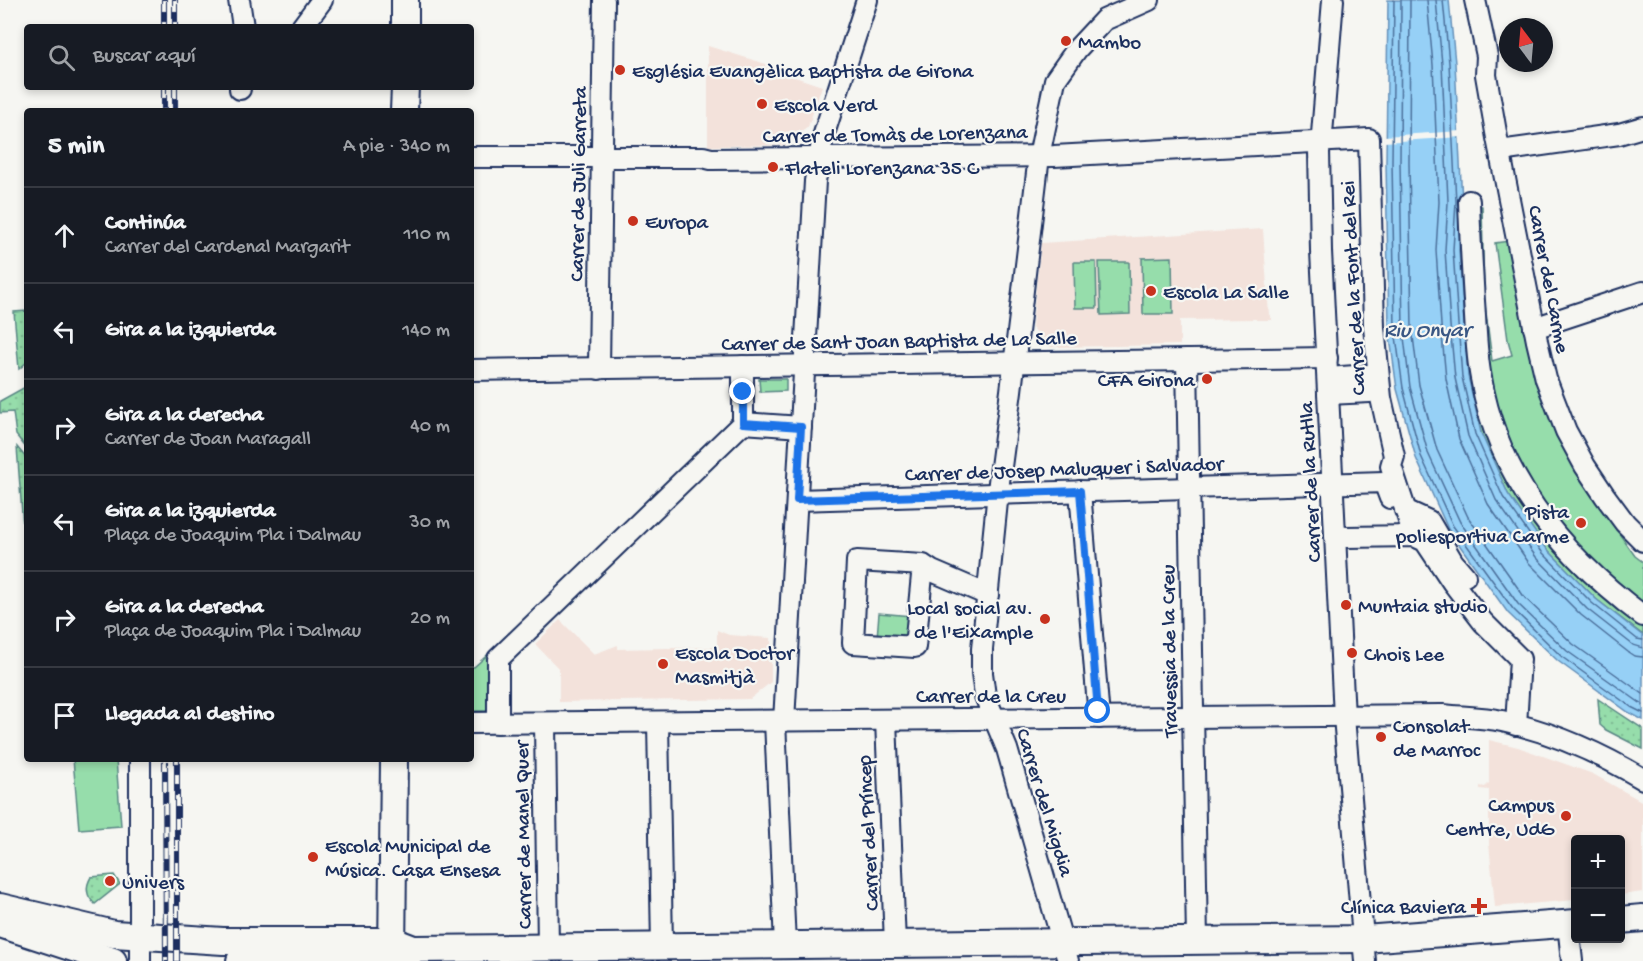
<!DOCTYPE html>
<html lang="es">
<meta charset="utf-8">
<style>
:root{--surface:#171b24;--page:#242831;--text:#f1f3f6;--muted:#9ea1a6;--line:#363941}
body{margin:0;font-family:"Gochi Hand",sans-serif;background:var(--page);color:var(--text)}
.controls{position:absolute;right:18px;bottom:18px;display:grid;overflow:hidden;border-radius:6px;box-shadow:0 3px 9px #0003}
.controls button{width:54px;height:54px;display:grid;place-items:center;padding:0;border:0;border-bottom:2px solid var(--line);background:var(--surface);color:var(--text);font:30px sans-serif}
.compass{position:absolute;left:1499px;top:18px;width:54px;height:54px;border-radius:50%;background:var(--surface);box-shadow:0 3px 9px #0003;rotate:344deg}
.stop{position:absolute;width:18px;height:18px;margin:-14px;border:4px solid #1a73e8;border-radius:50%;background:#fff}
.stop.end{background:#1a73e8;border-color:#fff;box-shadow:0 2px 6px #0008}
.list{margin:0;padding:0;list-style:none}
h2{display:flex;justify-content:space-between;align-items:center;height:78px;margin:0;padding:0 24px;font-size:26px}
h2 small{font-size:20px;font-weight:400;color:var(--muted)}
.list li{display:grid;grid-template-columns:39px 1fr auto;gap:18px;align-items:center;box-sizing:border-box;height:96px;padding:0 24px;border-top:2px solid var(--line)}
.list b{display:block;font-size:22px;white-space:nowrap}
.list p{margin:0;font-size:20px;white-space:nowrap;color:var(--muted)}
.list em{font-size:20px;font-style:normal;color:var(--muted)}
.icon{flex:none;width:33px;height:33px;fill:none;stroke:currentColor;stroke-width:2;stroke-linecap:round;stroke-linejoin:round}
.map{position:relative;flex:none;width:1643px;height:961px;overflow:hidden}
.search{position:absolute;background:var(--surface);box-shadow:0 3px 9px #0003;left:24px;top:24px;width:450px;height:66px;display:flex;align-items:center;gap:15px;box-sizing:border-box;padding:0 21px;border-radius:6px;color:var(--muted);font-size:22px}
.panel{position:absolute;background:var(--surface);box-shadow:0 3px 9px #0003;left:24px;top:108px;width:450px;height:654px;border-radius:6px}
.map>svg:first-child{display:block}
.built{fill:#f3e2db}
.grass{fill:url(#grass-dots);stroke:#588684;stroke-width:1.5}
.green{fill:#96ddab;stroke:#588684;stroke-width:1.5}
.water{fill:#96d0f6;stroke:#6590b9;stroke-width:1.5}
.pier{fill:#f6f6f2}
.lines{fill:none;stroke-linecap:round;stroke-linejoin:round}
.shore{stroke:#4c6f9b;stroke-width:1.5}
.minor-casing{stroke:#1b2f5e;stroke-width:24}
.major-casing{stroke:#1b2f5e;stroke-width:30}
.minor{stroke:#f6f6f2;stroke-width:20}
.major{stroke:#f6f6f2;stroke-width:26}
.rail-casing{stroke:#1b2f5e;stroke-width:6}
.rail{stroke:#f6f6f2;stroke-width:4;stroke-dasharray:11;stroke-linecap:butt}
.route{stroke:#1a73e8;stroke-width:8}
.poi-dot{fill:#c8321e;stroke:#f6f6f2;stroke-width:2}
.labels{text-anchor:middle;stroke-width:4.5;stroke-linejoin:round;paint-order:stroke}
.poi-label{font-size:21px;fill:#1b2f5e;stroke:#f6f6f2;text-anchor:start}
.street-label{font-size:21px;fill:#1b2f5e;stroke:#f6f6f2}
.water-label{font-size:22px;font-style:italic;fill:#3a5784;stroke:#f6f6f2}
</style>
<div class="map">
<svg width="1643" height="961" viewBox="0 0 1643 961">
<defs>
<pattern id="grass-dots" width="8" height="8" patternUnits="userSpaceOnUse" patternTransform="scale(1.5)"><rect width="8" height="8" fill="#96ddab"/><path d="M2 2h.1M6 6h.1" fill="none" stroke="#81be96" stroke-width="1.8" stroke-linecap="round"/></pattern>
</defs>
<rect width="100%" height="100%" fill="#f6f6f2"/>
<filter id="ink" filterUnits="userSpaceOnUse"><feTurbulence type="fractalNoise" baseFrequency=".0167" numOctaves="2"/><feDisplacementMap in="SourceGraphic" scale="12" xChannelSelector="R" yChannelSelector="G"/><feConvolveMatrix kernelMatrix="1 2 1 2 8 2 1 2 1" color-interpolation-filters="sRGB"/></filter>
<g filter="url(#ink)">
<g class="built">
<polygon points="708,46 766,64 765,67 822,86 808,127 785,145 708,146"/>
<polygon points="1263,229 1269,315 1271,315 1271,320 1256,320 1256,319 1180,320 1180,345 1050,347 1032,327 1041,243"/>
<polygon points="560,620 594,654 618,645 618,649 717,647 717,630 729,635 771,638 771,682 750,699 559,702 559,669 535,644"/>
<polygon points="1489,740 1518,747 1593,774 1643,802 1643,892 1621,895 1620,840 1576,840 1575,900 1495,907 1489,843 1489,790 1480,789 1480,786 1485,787 1489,783"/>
</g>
<g class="grass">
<polygon points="27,311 27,362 19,369 14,312"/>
<polygon points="27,386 27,449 16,435 13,412 0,413 0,401"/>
<polygon points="17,447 27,459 27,552 25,553"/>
<polygon points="1598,699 1643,729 1643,749 1606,730 1600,725"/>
<path d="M 114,875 L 120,884 L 95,904 C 86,896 85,887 91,877 Z"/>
</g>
<g class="green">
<polygon points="1462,202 1482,206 1484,296 1492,361 1512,355 1508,340 1495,243 1509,241 1550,413 1589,491 1635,556 1643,562 1643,635 1596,599 1547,549 1508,494 1481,433 1468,376 1466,346 1459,250"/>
<polygon points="1172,257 1173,314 1143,314 1142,258"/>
<polygon points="1074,262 1096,262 1097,308 1075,308"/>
<polygon points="1099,262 1129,262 1130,314 1101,315"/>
<polygon points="759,379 786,379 786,391 760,392"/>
<polygon points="879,613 911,616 909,641 877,638"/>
<polygon points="492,651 493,711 471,711 471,667 474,667"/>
<polygon points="73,759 116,759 121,826 79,829"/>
</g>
<polygon class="water" points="1388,0 1449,0 1455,63 1462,202 1459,250 1464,324 1468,376 1481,433 1508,494 1547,549 1596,599 1643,636 1643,720 1628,712 1558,661 1508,613 1448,529 1416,458 1397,389 1389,330 1386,162"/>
<polygon class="pier" points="1461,131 1461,137 1384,142 1384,136"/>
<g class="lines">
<g class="shore">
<polyline points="1394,0 1392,162 1395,329 1403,388 1421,456 1453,526 1513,609 1562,657 1631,707 1643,713"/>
<polyline points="1401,0 1400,162 1403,329 1410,387 1428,453 1460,522 1518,604 1567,651 1643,705"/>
<polyline points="1410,0 1409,162 1412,328 1419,385 1437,450 1468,517 1525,598 1573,644 1643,694"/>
<polyline points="1427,0 1433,65 1439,202 1436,250 1441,325 1446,379 1459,439 1488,504 1529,563 1581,615 1628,652 1634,656 1643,657"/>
<polyline points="1436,0 1442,64 1448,202 1445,250 1450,325 1455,378 1468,436 1496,500 1536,557 1587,609 1633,645 1643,648"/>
<polyline points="1443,0 1449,63 1456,202 1453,250 1458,324 1462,377 1475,434 1503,497 1542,552 1592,603 1637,639 1643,640"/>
</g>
<defs>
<g id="minor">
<polyline points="239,0 243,27"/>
<polyline points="1333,0 1322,134 1319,151 1321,251 1344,717 1365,961"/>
<polyline points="1475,0 1487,56 1486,75 1497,138 1537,341 1546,379 1566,431 1585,466 1605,496 1625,523 1643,541"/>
<polyline points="302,27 322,0"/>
<polyline points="240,89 240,87"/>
<polyline points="1500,151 1619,134 1643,127"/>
<polyline points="471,157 703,157 711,159 1054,156 1369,139 1374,327 1381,398 1394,456 1391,466 1414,536"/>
<path d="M 1469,201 C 1470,235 1472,268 1474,301 C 1476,327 1476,353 1481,378 C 1498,479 1563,556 1643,616"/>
<polyline points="1534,328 1643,292"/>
<polyline points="1187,360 1197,941"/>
<polyline points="743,366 743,423"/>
<polyline points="599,369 604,0"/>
<polyline points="471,370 1327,358"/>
<polyline points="1328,378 1369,375"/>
<polyline points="1328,394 1370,392"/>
<polyline points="743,423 801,427"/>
<polyline points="1080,491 1099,718"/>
<polyline points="797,500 1384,482 1390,498"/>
<polyline points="1405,510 1429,521 1453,562 1465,576"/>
<polyline points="1335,535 1346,537 1414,536 1425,541 1453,583 1483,622 1520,659 1516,725"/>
<polyline points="923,565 915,647 853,643 857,561 923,565 932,571 988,595"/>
<polyline points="886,720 895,944"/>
<polyline points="775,721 785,945"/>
<polyline points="784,721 815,181 823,137 867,0"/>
<polyline points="658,722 662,946"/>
<path d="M 471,723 L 1442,715 C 1461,717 1483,717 1502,721 C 1553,732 1598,752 1643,779"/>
<polyline points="498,723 498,659 743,423"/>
<polyline points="545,723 548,947"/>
<polyline points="1568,924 1572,961"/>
<polyline points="140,961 140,759"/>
<polyline points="1068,961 1007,749 985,696 982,673 982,649 999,482 1011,391 1039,156 1055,80 1077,49 1104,20 1149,0"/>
</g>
<g id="major">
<polyline points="405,27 405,0"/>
<polyline points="404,111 405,87"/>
<polyline points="0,907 114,934 223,941 393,941 411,948"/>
<polyline points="1620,920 1643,918"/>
<polyline points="0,924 113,961"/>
<polyline points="392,957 394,759"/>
<polyline points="240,961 392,958 414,949 1364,939 1576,923"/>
</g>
</defs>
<use href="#minor" class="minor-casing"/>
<use href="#major" class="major-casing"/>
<use href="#minor" class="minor"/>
<use href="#major" class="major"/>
<defs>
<g id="rail">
<polyline points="164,0 164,27"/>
<polyline points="175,0 175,27"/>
<polyline points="164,87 164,111"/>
<polyline points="175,87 175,111"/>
<polyline points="165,759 166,961"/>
<polyline points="177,961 177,759"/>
</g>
</defs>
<use href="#rail" class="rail-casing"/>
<use href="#rail" class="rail"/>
</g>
</g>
<g class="lines" filter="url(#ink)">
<polyline class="route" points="743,392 743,423 801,427 797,500 1080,491 1098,711"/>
</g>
<g class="poi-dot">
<circle cx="1066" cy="41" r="6"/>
<circle cx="620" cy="70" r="6"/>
<circle cx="762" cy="104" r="6"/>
<circle cx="773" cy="167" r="6"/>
<circle cx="633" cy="221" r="6"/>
<circle cx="1151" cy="291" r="6"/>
<circle cx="1207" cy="379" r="6"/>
<circle cx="1581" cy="523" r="6"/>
<circle cx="1346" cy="605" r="6"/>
<circle cx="1045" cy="619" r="6"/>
<circle cx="1352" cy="653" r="6"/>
<circle cx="663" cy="664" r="6"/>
<circle cx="1381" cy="737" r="6"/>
<circle cx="1566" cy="816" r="6"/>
<circle cx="313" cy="857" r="6"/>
<circle cx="110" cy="881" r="6"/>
<path d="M1476 897h6v6h6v6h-6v6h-6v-6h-6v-6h6z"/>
</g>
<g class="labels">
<g class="poi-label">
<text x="1078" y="48">Mambo</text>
<text x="632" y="77">Església Evangèlica Baptista de Girona</text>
<text x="774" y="111">Escola Verd</text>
<text x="785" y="174">Flateli Lorenzana 35 C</text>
<text x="645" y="228">Europa</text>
<text x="1163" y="298">Escola La Salle</text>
<text x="1195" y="386" text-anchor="end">CFA Girona</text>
<text x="1569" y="518" text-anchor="end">Pista<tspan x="1569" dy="24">poliesportiva Carme</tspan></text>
<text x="1358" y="612">Muntaia studio</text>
<text x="1033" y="614" text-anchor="end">Local social av.<tspan x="1033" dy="24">de l'Eixample</tspan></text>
<text x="675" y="659">Escola Doctor<tspan x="675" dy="24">Masmitjà</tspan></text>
<text x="1364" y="660">Chois Lee</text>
<text x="1393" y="732">Consolat<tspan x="1393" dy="24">de Marroc</tspan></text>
<text x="1554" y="811" text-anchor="end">Campus<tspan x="1554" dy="24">Centre, UdG</tspan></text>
<text x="325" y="852">Escola Municipal de<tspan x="325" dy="24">Música. Casa Ensesa</tspan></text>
<text x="122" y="888">Univers</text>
<text x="1466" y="913" text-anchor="end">Clínica Baviera</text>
</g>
<g class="street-label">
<text transform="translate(895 133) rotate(-1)" y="7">Carrer de Tomàs de Lorenzana</text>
<text transform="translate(577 184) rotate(-89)" y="7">Carrer de Juli Garreta</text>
<text transform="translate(1550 279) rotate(79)" y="7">Carrer del Carme</text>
<text transform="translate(1352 288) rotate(-93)" y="7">Carrer de la Font del Rei</text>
<text transform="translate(899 340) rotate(-1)" y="7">Carrer de Sant Joan Baptista de La Salle</text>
<text transform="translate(1064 468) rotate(-2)" y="7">Carrer de Josep Maluquer i Salvador</text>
<text transform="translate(1309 482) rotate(-93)" y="7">Carrer de la Rutlla</text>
<text transform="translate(1168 651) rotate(-91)" y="7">Travessia de la Creu</text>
<text x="991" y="702">Carrer de la Creu</text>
<text transform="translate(1046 802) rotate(73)" y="7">Carrer del Migdia</text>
<text transform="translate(867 833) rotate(-93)" y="7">Carrer del Príncep</text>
<text transform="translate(522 835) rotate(-91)" y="7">Carrer de Manel Quer</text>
</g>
<g class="water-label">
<text x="1427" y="336">Riu Onyar</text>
</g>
</g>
</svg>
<div class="controls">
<button>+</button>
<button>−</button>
</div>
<svg class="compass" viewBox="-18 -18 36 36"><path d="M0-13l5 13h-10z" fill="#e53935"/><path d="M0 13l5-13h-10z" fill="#9ea1a6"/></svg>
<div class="stop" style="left:1098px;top:711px"></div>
<div class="stop end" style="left:743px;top:392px"></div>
<div class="search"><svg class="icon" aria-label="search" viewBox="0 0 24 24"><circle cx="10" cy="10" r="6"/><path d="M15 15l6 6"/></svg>Buscar aquí</div>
<section class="panel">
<h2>5 min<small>A pie · 340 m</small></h2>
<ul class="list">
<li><svg class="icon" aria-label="ahead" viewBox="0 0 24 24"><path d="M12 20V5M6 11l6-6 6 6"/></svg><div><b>Continúa</b><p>Carrer del Cardenal Margarit</p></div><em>110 m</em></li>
<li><svg class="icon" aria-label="left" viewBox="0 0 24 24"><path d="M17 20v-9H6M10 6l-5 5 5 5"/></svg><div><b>Gira a la izquierda</b></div><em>140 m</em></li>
<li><svg class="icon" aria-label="right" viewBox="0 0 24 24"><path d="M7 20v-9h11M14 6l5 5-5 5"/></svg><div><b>Gira a la derecha</b><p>Carrer de Joan Maragall</p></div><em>40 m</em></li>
<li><svg class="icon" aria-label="left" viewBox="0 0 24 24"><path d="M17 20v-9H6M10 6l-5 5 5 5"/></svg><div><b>Gira a la izquierda</b><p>Plaça de Joaquim Pla i Dalmau</p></div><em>30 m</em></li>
<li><svg class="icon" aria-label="right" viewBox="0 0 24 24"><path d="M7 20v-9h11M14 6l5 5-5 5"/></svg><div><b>Gira a la derecha</b><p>Plaça de Joaquim Pla i Dalmau</p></div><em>20 m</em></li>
<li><svg class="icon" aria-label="arrive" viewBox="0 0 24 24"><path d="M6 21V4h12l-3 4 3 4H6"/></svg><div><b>Llegada al destino</b></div></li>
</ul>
</section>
</div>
